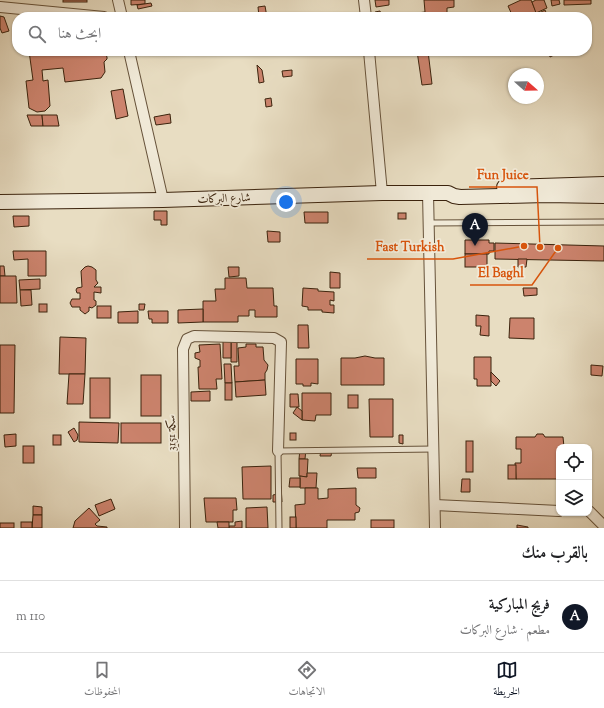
<!DOCTYPE html>
<html lang="ar">
<meta charset="utf-8">
<style>
:root{--surface:#fff;--page:#f6f6f6;--text:#202124;--muted:#757577;--line:#e0e0e0;--accent:#111827}
body{margin:0;font-family:"Sorts Mill Goudy",Amiri,serif;background:var(--page);color:var(--text);direction:rtl}
.controls{position:absolute;right:12px;bottom:12px;display:grid;overflow:hidden;border-radius:8px;box-shadow:0 1px 3px #0004}
.controls button{width:36px;height:36px;display:grid;place-items:center;padding:0;border:0;border-bottom:1px solid var(--line);background:var(--surface);color:var(--text);font:20px sans-serif}
.compass{position:absolute;left:508px;top:68px;width:36px;height:36px;border-radius:50%;background:var(--surface);box-shadow:0 1px 3px #0004;rotate:110deg}
.you{position:absolute;left:286px;top:202px;width:14px;height:14px;margin:-10px;border:3px solid #fff;border-radius:50%;background:#1a73e8;box-shadow:0 0 0 6px #1a73e833}
.badge{display:grid;place-items:center;width:26px;height:26px;border-radius:50%;background:var(--accent);color:#fff;font-size:13px;font-weight:700}
.pin{position:absolute;translate:-50% -33px;filter:drop-shadow(0 1px 2px #0008)}
.pin::after{content:'';position:absolute;top:21px;width:14px;height:12px;background:inherit;clip-path:polygon(0 0,100% 0,50% 100%)}
.list{margin:0;padding:0;list-style:none}
h2{display:flex;justify-content:space-between;align-items:center;height:52px;margin:0;padding:0 16px;font-size:17px}
h2 small{font-size:13px;font-weight:400;color:var(--muted)}
.list li{display:grid;grid-template-columns:26px 1fr auto;gap:12px;align-items:center;box-sizing:border-box;height:72px;padding:0 16px;border-top:1px solid var(--line)}
.list b{display:block;font-size:15px;white-space:nowrap}
.list p{margin:0;font-size:13px;white-space:nowrap;color:var(--muted)}
.list em{font-size:13px;font-style:normal;color:var(--muted)}
.icon{flex:none;width:22px;height:22px;fill:none;stroke:currentColor;stroke-width:2;stroke-linecap:round;stroke-linejoin:round}
.map{position:relative;flex:none;width:604px;height:528px;overflow:hidden;direction:ltr}
.search{position:absolute;background:var(--surface);box-shadow:0 1px 3px #0004;left:12px;right:12px;top:12px;height:44px;display:flex;align-items:center;gap:10px;box-sizing:border-box;padding:0 14px;border-radius:16px;color:var(--muted);font-size:15px}
.sheet{height:124px;background:var(--surface)}
nav{display:flex;justify-content:space-around;align-items:center;box-sizing:border-box;height:56px;border-top:1px solid var(--line);background:var(--surface);font-size:11px;color:var(--muted)}
nav a{display:grid;justify-items:center;gap:2px}
nav .on{color:var(--accent)}
.map>svg:first-child{display:block}
.building{fill:#cc836d;stroke:#3b230d}
.lines{fill:none;stroke-linecap:round;stroke-linejoin:round}
.lane-casing{stroke:#66523a;stroke-width:7}
.street-casing{stroke:#66523a;stroke-width:12}
.secondary-casing{stroke:#3b230d;stroke-width:16}
.lane{stroke:#f0e9d7;stroke-width:5}
.street{stroke:#f0e9d7;stroke-width:10}
.secondary{stroke:#f0e9d7;stroke-width:14}
.labels{text-anchor:middle;stroke-width:3.5;stroke-linejoin:round;paint-order:stroke}
.street-label{font-size:12px;fill:#3b230d;stroke:#f0e9d7}
.leader{fill:none;stroke:#d7540c;stroke-width:1.5}
.callout-dot{fill:#d7540c;stroke:#f0e9d7;stroke-width:1.5}
.callout-label{font-size:13px;text-anchor:middle;font-weight:bold;fill:#d7540c;stroke:#f0e9d7;stroke-width:3.5;stroke-linejoin:round;paint-order:stroke}
</style>
<div class="map">
<svg width="604" height="528" viewBox="0 0 604 528">
<rect width="100%" height="100%" fill="#e8ddc2"/>
<filter id="stains"><feTurbulence type="fractalNoise" baseFrequency=".005" numOctaves="4"/><feColorMatrix values="0 0 0 0 .2 0 0 0 0 .09 0 0 0 0 .02 0 0 0 .5 -.17"/></filter>
<radialGradient id="worn" r=".72"><stop offset=".6" stop-color="#630" stop-opacity="0"/><stop offset="1" stop-color="#630" stop-opacity=".3"/></radialGradient>
<g class="building">
<rect x="63" y="0" width="24" height="2"/>
<polygon points="131,0 145,0 145,4 131,5"/>
<polygon points="375,0 389,0 389,5 376,7"/>
<polygon points="424,0 454,0 454,7 447,8 447,17 418,17 417,13 425,12"/>
<polygon points="521,0 531,0 537,14 545,10 548,17 513,17 508,6"/>
<polygon points="536,0 544,0 547,8 536,13 532,2"/>
<polygon points="551,0 559,0 560,4 552,6"/>
<polygon points="564,0 591,0 591,4 564,5"/>
<polygon points="151,3 152,6 138,9 137,5"/>
<polygon points="265,6 267,17 259,17 258,7"/>
<polygon points="380,11 382,17 376,17 375,12"/>
<polygon points="479,15 479,17 462,16"/>
<polygon points="0,16 4,17 9,31 2,33 0,28"/>
<polygon points="29,51 102,51 103,54 106,55 107,57 107,59 104,62 105,72 101,78 65,82 63,68 42,70 43,81 48,80 50,106 45,111 37,112 29,108 26,81 33,80"/>
<polygon points="417,51 428,51 432,84 422,85"/>
<polygon points="548,51 557,51 558,53 550,57"/>
<polygon points="257,65 262,70 264,82 259,83"/>
<polygon points="292,70 292,76 283,77 282,71"/>
<polygon points="123,89 128,116 116,119 111,91"/>
<polygon points="271,98 272,106 266,107 265,99"/>
<polygon points="170,114 171,123 156,125 154,117"/>
<polygon points="27,115 42,115 43,126 31,126"/>
<polygon points="42,115 57,115 59,126 43,126"/>
<polygon points="154,211 167,211 167,225 161,225 161,220 154,220"/>
<polygon points="304,212 328,212 328,223 305,223"/>
<rect x="398" y="213" width="8" height="6"/>
<polygon points="13,216 29,216 29,226 14,227"/>
<polygon points="267,231 280,232 280,242 268,242"/>
<polygon points="465,240 489,240 489,243 494,243 494,251 489,251 489,254 465,254"/>
<polygon points="495,243 604,246 604,261 495,259"/>
<polygon points="13,251 46,251 46,276 28,276 28,259 14,260"/>
<rect x="465" y="254" width="22" height="13"/>
<polygon points="518,259 527,259 526,267 518,267"/>
<polygon points="0,266 4,266 5,276 0,276"/>
<polygon points="88,266 92,267 96,270 96,280 98,283 94,287 101,287 101,293 94,292 94,300 96,301 96,305 92,308 89,307 89,311 85,314 80,310 80,307 72,307 70,303 72,299 80,299 80,293 77,293 76,290 77,288 82,287 81,271 85,267"/>
<polygon points="228,267 239,267 239,276 229,277"/>
<polygon points="330,272 340,273 340,288 330,288"/>
<polygon points="0,276 16,276 17,303 0,303"/>
<polygon points="225,278 246,278 247,288 273,288 274,306 277,306 277,317 255,317 255,310 249,310 249,316 238,316 238,322 203,322 203,301 216,301 215,289 225,289"/>
<polygon points="40,279 40,289 20,290 19,280"/>
<polygon points="303,288 318,289 318,291 334,292 334,301 330,300 330,305 334,305 334,313 322,312 322,310 308,310 308,307 302,306"/>
<polygon points="523,288 537,288 537,295 524,296"/>
<polygon points="20,290 31,290 32,305 21,306"/>
<rect x="39" y="304" width="8" height="8"/>
<polygon points="139,304 145,304 144,310 139,310"/>
<rect x="97" y="306" width="14" height="12"/>
<polygon points="203,309 203,322 178,323 178,310"/>
<polygon points="138,311 138,323 118,323 118,312"/>
<polygon points="148,311 168,311 168,323 152,323 152,319 149,319"/>
<polygon points="476,315 489,316 489,336 480,335 481,326 476,326"/>
<polygon points="510,318 534,318 534,339 509,338"/>
<polygon points="298,325 308,325 309,348 298,348"/>
<polygon points="60,337 86,338 85,374 59,374"/>
<polygon points="231,340 237,341 237,362 231,362"/>
<polygon points="231,340 231,358 223,358 223,341"/>
<polygon points="220,344 222,379 216,379 217,389 199,389 198,367 200,367 200,360 195,358 195,353 200,352 199,345"/>
<polygon points="246,344 256,344 256,347 263,347 264,360 268,365 267,370 265,373 265,380 235,382 234,366 239,366 238,348 246,347"/>
<polygon points="0,345 15,345 14,413 0,413"/>
<polygon points="365,356 375,358 384,358 384,385 341,385 341,358 355,358"/>
<polygon points="474,357 491,357 491,386 477,386 477,379 474,379"/>
<polygon points="296,359 318,359 318,384 311,383 311,386 303,386 303,384 296,384"/>
<polygon points="224,364 231,364 232,383 225,383"/>
<polygon points="591,365 603,366 602,376 591,375"/>
<polygon points="491,372 500,381 496,386 491,381"/>
<polygon points="69,374 85,374 83,404 67,404"/>
<rect x="141" y="375" width="20" height="41"/>
<rect x="90" y="378" width="20" height="40"/>
<polygon points="265,380 266,395 236,397 235,382"/>
<rect x="225" y="383" width="7" height="17"/>
<polygon points="210,391 210,401 191,401 191,392"/>
<polygon points="302,393 331,393 331,415 316,415 315,421 302,420"/>
<polygon points="290,394 298,394 299,407 290,407"/>
<rect x="348" y="395" width="10" height="13"/>
<polygon points="369,399 393,399 393,437 370,437"/>
<polygon points="297,407 302,411 302,420 293,413"/>
<polygon points="79,422 119,423 118,443 79,442"/>
<rect x="121" y="423" width="40" height="20"/>
<polygon points="74,428 78,435 77,440 74,442 68,432"/>
<rect x="290" y="433" width="6" height="7"/>
<polygon points="16,434 16,446 5,447 4,435"/>
<polygon points="537,434 543,434 545,437 563,437 564,447 559,447 559,479 516,479 515,463 521,463 521,449 516,449 516,437 535,437"/>
<rect x="53" y="435" width="8" height="10"/>
<polygon points="399,435 403,435 403,444 399,443"/>
<rect x="466" y="441" width="7" height="31"/>
<rect x="23" y="446" width="11" height="17"/>
<polygon points="300,449 306,449 305,459 299,459"/>
<polygon points="321,450 332,450 331,456 320,456"/>
<polygon points="299,459 308,459 307,477 299,476"/>
<rect x="508" y="465" width="8" height="14"/>
<polygon points="271,466 271,499 243,499 242,467"/>
<polygon points="357,468 376,468 376,478 358,478"/>
<polygon points="307,473 317,473 316,488 300,488 300,476 307,477"/>
<polygon points="290,478 300,478 300,487 289,487"/>
<polygon points="462,479 470,479 470,492 461,492"/>
<polygon points="278,486 281,486 282,502 273,502 273,495 278,494"/>
<polygon points="305,488 318,488 318,499 328,498 328,489 356,488 356,505 360,508 359,512 355,513 355,520 327,520 327,528 296,528 295,505 305,504"/>
<polygon points="204,498 236,498 237,510 233,510 233,522 206,522"/>
<polygon points="111,499 115,509 99,516 95,505"/>
<polygon points="33,506 42,507 42,515 33,515"/>
<polygon points="267,507 268,528 246,528 246,508"/>
<polygon points="89,508 100,520 95,524 97,526 107,527 107,528 73,528 75,521"/>
<polygon points="33,515 42,515 42,528 32,528"/>
<rect x="290" y="517" width="6" height="11"/>
<rect x="371" y="520" width="23" height="8"/>
<polygon points="242,521 242,528 229,528 229,526 235,526 235,522"/>
<rect x="21" y="522" width="11" height="6"/>
<polygon points="217,522 229,522 229,528 218,528"/>
<rect x="0" y="523" width="14" height="5"/>
<polygon points="517,525 528,527 528,528 517,528"/>
</g>
<g class="lines">
<defs>
<g id="lane">
<polyline points="429,223 604,222"/>
<polyline points="279,528 278,451 434,449"/>
</g>
<g id="street">
<polyline points="118,0 122,17"/>
<polyline points="364,0 366,17"/>
<polyline points="0,7 104,17"/>
<polyline points="129,51 163,200"/>
<polyline points="369,51 382,193"/>
<polyline points="428,193 435,528"/>
<polyline points="435,505 559,511"/>
<polyline points="589,511 604,526"/>
<polyline points="185,528 183,349 187,339 194,336 274,338 281,342 278,451"/>
</g>
<g id="secondary">
<polyline points="504,187 604,184"/>
<polyline points="0,202 163,200 382,193 448,193 454,196 460,197 546,195 604,196"/>
</g>
</defs>
<use href="#lane" class="lane-casing"/>
<use href="#street" class="street-casing"/>
<use href="#secondary" class="secondary-casing"/>
<use href="#lane" class="lane"/>
<use href="#street" class="street"/>
<use href="#secondary" class="secondary"/>
</g>
<g class="labels">
<g class="street-label">
<text transform="translate(224 198) rotate(-2)" y="4">شارع البركات</text>
<text transform="translate(171 433) rotate(-91)" y="4">سكة 3151</text>
</g>
</g>
<path class="leader" d="M540 247L537 187H469M524 246L453 259H367M558 248L532 285H470"/>
<g class="callout-dot">
<circle cx="540" cy="247" r="4"/>
<circle cx="524" cy="246" r="4"/>
<circle cx="558" cy="248" r="4"/>
</g>
<g class="callout-label">
<text x="503" y="179">Fun Juice</text>
<text x="410" y="251">Fast Turkish</text>
<text x="501" y="277">El Baghl</text>
</g>
<rect width="100%" height="100%" filter="url(#stains)"/>
<rect width="100%" height="100%" fill="url(#worn)"/>
</svg>
<div class="controls">
<button><svg class="icon" aria-label="locate" viewBox="0 0 24 24"><circle cx="12" cy="12" r="6"/><path d="M12 2v4M12 18v4M2 12h4M18 12h4"/></svg></button>
<button><svg class="icon" aria-label="layers" viewBox="0 0 24 24"><path d="M12 4l9 5-9 5-9-5zM3 14l9 5 9-5"/></svg></button>
</div>
<svg class="compass" viewBox="-18 -18 36 36"><path d="M0-13l5 13h-10z" fill="#e53935"/><path d="M0 13l5-13h-10z" fill="#757577"/></svg>
<div class="you"></div>
<div class="pin badge" style="left:475px;top:246px">A</div>
<div class="search"><svg class="icon" aria-label="search" viewBox="0 0 24 24"><circle cx="10" cy="10" r="6"/><path d="M15 15l6 6"/></svg>ابحث هنا</div>
</div>
<section class="sheet">
<h2>بالقرب منك<small></small></h2>
<ul class="list">
<li><span class="badge">A</span><div><b>فريج المباركية</b><p>مطعم · شارع البركات</p></div><em>110 m</em></li>
</ul>
</section>
<nav>
<a class="on"><svg class="icon" aria-label="map" viewBox="0 0 24 24"><path d="M3 6l6-2 6 2 6-2v14l-6 2-6-2-6 2zM9 4v14M15 6v14"/></svg>الخريطة</a>
<a><svg class="icon" aria-label="directions" viewBox="0 0 24 24"><path d="M12 3l9 9-9 9-9-9zM9 14v-3h6M13 9l2 2-2 2"/></svg>الاتجاهات</a>
<a><svg class="icon" aria-label="saved" viewBox="0 0 24 24"><path d="M7 4h10v16l-5-4-5 4z"/></svg>المحفوظات</a>
</nav>
